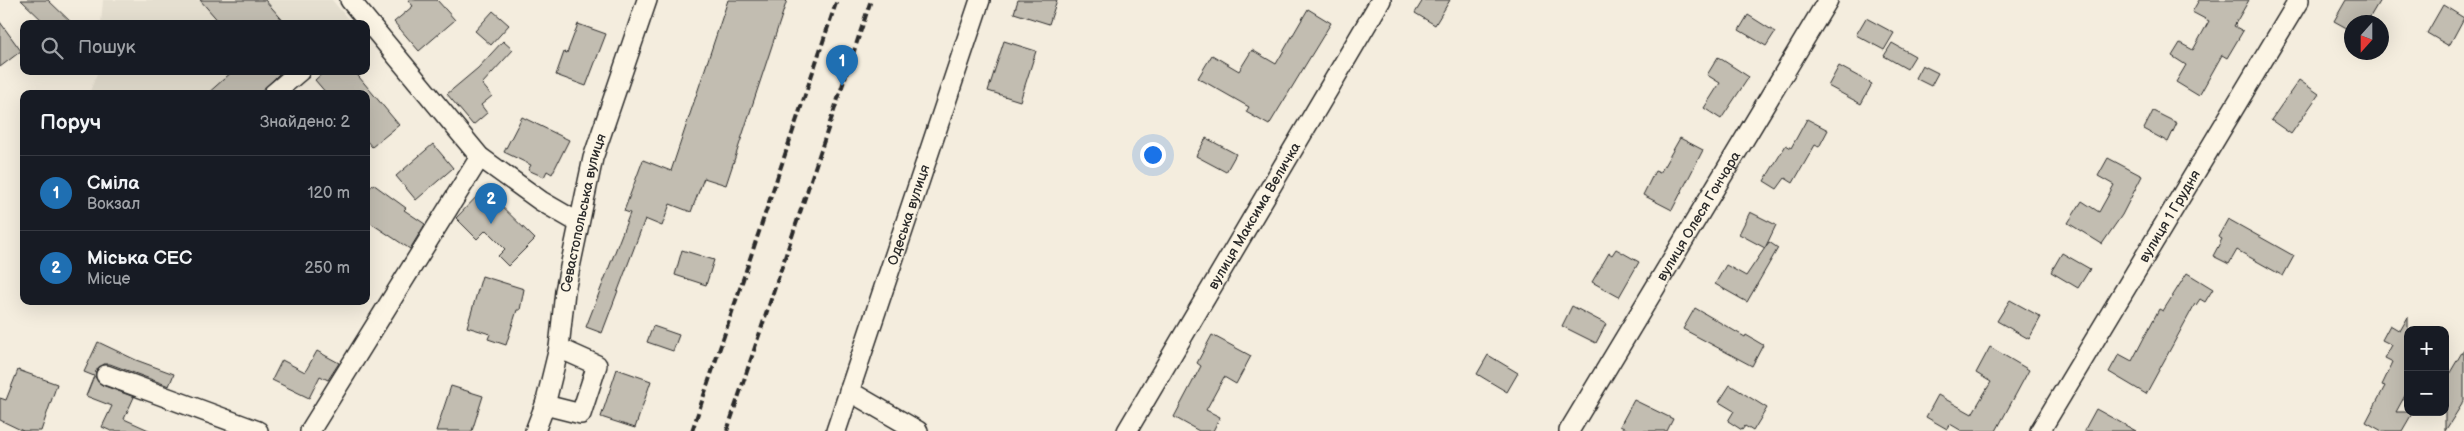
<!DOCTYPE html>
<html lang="uk">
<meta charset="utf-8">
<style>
:root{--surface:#171b24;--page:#20242c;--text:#f1f3f6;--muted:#9ea1a6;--line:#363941;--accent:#1f6fb2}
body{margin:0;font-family:"Balsamiq Sans",sans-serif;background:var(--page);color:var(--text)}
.controls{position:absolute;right:15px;bottom:15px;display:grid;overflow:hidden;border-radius:10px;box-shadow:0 5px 20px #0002}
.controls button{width:45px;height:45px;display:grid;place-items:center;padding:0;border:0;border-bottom:1px solid var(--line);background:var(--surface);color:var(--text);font:25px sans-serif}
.compass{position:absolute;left:2344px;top:15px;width:45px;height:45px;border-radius:50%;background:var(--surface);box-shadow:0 5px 20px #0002;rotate:201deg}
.you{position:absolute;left:1152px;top:154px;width:18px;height:18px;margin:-12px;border:4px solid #fff;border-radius:50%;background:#1a73e8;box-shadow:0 0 0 8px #1a73e833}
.badge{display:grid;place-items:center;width:32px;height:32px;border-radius:50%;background:var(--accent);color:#fff;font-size:16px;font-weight:700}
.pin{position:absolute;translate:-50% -41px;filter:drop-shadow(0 1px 2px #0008)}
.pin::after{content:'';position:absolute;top:26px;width:18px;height:15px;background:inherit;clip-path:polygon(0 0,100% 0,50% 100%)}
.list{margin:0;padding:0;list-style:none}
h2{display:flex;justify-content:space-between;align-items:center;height:65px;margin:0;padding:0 20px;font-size:21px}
h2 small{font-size:16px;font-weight:400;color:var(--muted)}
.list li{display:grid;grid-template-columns:32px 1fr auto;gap:15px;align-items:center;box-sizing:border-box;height:75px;padding:0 20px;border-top:1px solid var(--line)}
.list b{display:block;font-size:19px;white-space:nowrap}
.list p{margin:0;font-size:16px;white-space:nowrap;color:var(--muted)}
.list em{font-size:16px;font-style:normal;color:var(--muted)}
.icon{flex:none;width:28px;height:28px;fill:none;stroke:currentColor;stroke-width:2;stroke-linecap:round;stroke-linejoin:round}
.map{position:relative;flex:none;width:2464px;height:431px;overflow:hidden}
.search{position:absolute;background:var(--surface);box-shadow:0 5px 20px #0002;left:20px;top:20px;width:350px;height:55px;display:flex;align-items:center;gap:12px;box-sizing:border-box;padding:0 18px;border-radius:10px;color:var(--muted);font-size:19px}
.panel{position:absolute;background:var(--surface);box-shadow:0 5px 20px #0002;left:20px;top:90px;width:350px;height:215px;border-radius:10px}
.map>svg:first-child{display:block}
.built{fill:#e5dfd0}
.building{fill:#c2bdb1;stroke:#2b2b2b}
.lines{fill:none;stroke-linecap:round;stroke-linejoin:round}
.minor-casing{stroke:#2b2b2b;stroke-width:22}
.minor{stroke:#fcf5e5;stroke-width:19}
.rail{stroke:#2b2b2b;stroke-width:4;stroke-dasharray:8 4;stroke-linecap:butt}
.labels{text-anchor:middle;stroke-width:5;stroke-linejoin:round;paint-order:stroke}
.street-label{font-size:14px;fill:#2b2b2b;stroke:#fcf5e5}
</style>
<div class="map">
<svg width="2464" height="431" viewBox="0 0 2464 431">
<rect width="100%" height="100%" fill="#f4edde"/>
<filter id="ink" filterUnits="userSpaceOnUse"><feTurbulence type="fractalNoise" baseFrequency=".02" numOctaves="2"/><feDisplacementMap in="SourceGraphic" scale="10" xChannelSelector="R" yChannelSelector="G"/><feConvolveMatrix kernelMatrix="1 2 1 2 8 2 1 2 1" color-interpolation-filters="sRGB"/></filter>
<g filter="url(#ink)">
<g class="built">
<polygon points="103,0 332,0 352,24 101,24"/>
<polygon points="98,71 307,71 284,94 89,94"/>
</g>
<g class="building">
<polygon points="21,0 48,0 73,24 46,24"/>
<polygon points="200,0 265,0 286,24 221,24"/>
<polygon points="408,0 437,0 455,20 419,51 394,22 413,6"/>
<polygon points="728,0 787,0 726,185 704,178 691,212 670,204 662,226 645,219 602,333 586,327 630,213 624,211 643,160 671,171"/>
<polygon points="1018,0 1057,0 1049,24 1014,13"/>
<polygon points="1423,0 1450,0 1435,25 1415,13"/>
<polygon points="2199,0 2249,0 2234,26 2243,31 2227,58 2222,55 2199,96 2176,82 2186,65 2172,56 2180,43 2193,50 2209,21 2192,12"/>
<polygon points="2346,0 2380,0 2367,22 2352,22 2352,31 2334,21"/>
<polygon points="2443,5 2464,18 2449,46 2427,33"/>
<polygon points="1308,9 1331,23 1269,125 1246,112 1249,107 1198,78 1212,55 1239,71 1252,50 1276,64"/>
<polygon points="493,11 509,25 491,45 475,31"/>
<polygon points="1748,15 1775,32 1766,46 1739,30"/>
<polygon points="1866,18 1894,33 1884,50 1856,35"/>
<polygon points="0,22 21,51 0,67"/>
<polygon points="578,24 606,34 586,86 556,75 564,52 567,53"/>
<polygon points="503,41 513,50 482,84 492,96 481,105 487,113 473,125 447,94 478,68"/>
<polygon points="1004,41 1036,51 1020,101 988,91"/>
<polygon points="1892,43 1915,56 1907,69 1884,56"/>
<polygon points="1718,57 1749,77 1721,119 1704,108 1720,83 1707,75"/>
<polygon points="1922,65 1938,73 1931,86 1915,78"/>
<polygon points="1839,66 1872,84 1861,104 1828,86"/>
<polygon points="233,71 282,71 259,94 207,94"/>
<polygon points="325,71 354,71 399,125 372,147 366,140 366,94 327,94 315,80"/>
<polygon points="2299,80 2319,94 2291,134 2271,120"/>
<polygon points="2153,111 2177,123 2168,142 2144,129"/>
<polygon points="522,117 569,140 552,174 547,171 544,177 528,170 531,165 504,152"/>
<polygon points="1807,119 1828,130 1819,147 1815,145 1793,183 1785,178 1777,189 1764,181 1786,145 1791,148"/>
<polygon points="1206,138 1236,154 1226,172 1196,156"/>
<polygon points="1680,138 1703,150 1672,210 1643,195 1655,171 1660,173"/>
<polygon points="433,144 453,168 416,200 396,176"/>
<polygon points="2108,158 2142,176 2122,215 2102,244 2068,223 2082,201 2099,212 2114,185 2098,176"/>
<polygon points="373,184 406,208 404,210 425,224 410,249 366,220 366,193"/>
<polygon points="484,189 535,239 508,266 498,256 505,249 486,230 477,239 456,218"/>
<polygon points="1750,212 1776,225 1765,248 1739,234"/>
<polygon points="2228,219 2294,256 2283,276 2237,250 2229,264 2213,256 2222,239 2218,237"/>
<polygon points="1769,242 1778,248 1747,302 1715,284 1726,265 1746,276"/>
<polygon points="1616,249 1639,262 1619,297 1592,282 1609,253 1612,255"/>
<polygon points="682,250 714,260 706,285 675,275"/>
<polygon points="2062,253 2090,269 2078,288 2051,272"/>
<polygon points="2187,273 2213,289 2205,302 2200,299 2196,305 2195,304 2146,394 2109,372 2119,354 2132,361 2159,309 2163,311"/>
<polygon points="482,276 524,289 520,310 517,310 506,345 488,339 490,334 467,327"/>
<polygon points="2010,300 2041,317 2029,339 1997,321"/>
<polygon points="1572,306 1606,324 1596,343 1562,326"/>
<polygon points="1695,308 1745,337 1746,335 1763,345 1752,366 1683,329"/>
<polygon points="2408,317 2408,390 2396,412 2413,412 2402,431 2382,431 2366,422 2385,386 2382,385 2393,362 2385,358 2392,345 2382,340 2390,325 2400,331"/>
<polygon points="653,326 679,335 673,351 647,342"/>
<polygon points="1212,335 1251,356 1236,384 1224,377 1206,410 1220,417 1213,431 1199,431 1174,417 1201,366 1197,363"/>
<polygon points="98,342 136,360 174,374 169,386 110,364 104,364 96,371 95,377 102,385 134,397 124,419 151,431 111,431 102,427 112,406 86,396 94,376 84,372"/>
<polygon points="1990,347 2029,370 1996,431 1962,431 1950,424 1947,429 1926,417 1938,395 1972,414 1991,382 1976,373"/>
<polygon points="2464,349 2464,401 2445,431 2445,381"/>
<polygon points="317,351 339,363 328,380 320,376 309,398 272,380 282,360 305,372"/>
<polygon points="1488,355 1518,373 1507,392 1477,374"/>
<polygon points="617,369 651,381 635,428 601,417"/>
<polygon points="18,370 57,384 41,431 23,431 0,420 0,398 6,400"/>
<polygon points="1730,385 1767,408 1753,431 1745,426 1742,430 1728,421 1734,411 1719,402"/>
<polygon points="451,386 483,396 472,431 436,431"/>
<polygon points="1634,400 1673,419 1667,431 1630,431 1620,426"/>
<polygon points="2096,409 2136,431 2084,431"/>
</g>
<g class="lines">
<defs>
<g id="minor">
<polyline points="350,0 480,157 541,201 579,223"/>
<polyline points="273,94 300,71"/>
<polyline points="106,375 258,431"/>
<polyline points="849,391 918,431"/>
<polyline points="545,405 581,414 597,365 559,348"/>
<polyline points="310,431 480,157"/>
<path id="s1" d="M 535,431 L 545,405 L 559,348 L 565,291 L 593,158 L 647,0"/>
<path id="s2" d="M 836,431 L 980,0"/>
<path id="s3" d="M 1127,431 L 1381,0"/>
<path id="s4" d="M 1569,431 L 1828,0"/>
<path id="s5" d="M 2040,431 L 2299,0"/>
</g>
</defs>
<use href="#minor" class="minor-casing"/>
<use href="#minor" class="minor"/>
<g class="rail">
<polyline points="692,431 837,0"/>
<polyline points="727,431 871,0"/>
</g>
</g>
</g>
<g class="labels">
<g class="street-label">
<text dy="5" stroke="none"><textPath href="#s1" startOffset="224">Севастопольська вулиця</textPath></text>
<text dy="5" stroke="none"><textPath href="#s2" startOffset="228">Одеська вулиця</textPath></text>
<text dy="5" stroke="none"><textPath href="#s4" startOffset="251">вулиця Олеся Гончара</textPath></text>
<text dy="5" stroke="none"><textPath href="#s5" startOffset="251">вулиця 1 Грудня</textPath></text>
<text dy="5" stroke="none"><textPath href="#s3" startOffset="250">вулиця Максима Величка</textPath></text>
</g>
</g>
</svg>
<div class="controls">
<button>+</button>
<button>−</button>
</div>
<svg class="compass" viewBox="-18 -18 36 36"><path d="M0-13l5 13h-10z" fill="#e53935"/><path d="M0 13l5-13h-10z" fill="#9ea1a6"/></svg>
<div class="you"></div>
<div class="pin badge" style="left:842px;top:86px">1</div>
<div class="pin badge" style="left:491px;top:224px">2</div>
<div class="search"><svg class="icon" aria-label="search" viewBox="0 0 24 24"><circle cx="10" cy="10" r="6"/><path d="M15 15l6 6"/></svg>Пошук</div>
<section class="panel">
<h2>Поруч<small>Знайдено: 2</small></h2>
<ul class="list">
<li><span class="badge">1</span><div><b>Сміла</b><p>Вокзал</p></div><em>120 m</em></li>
<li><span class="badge">2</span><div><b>Міська СЕС</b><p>Місце</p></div><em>250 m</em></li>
</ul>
</section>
</div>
